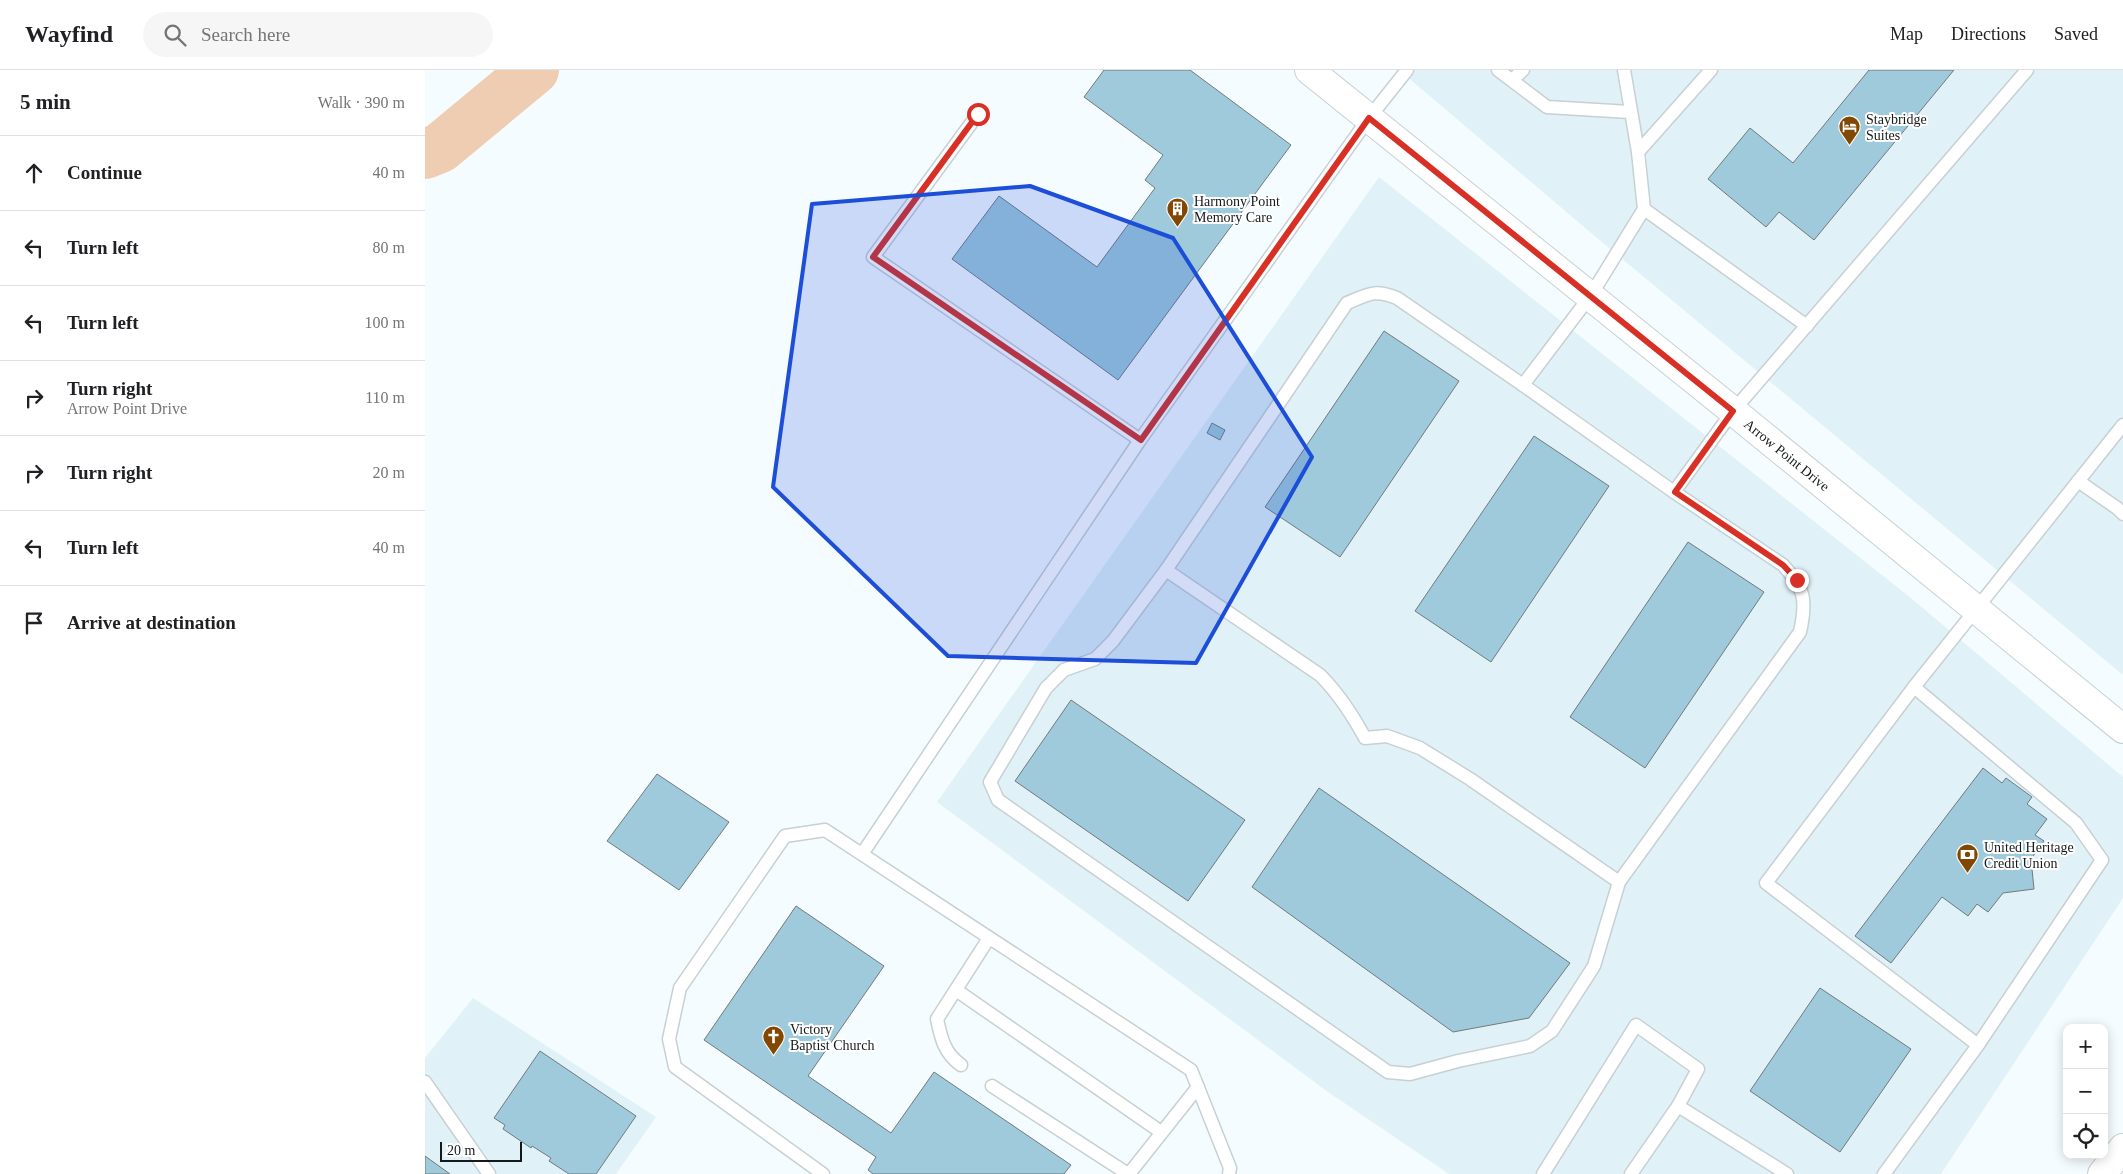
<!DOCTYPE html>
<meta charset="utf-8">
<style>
:root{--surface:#fff;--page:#f6f6f6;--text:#202124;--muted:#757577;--line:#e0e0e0}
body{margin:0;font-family:"Times New Roman",serif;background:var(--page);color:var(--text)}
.controls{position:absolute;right:15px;bottom:15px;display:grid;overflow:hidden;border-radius:10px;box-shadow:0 2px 12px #0003}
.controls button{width:45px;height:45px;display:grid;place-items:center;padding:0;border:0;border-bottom:1px solid var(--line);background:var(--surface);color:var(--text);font:25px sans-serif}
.scale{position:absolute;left:15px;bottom:12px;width:82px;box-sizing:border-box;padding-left:5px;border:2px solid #15191a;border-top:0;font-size:14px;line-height:18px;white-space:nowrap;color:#15191a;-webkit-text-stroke:4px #fff;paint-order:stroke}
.stop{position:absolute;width:15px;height:15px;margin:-11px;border:4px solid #d93025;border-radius:50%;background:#fff}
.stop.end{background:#d93025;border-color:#fff;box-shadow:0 1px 5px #0008}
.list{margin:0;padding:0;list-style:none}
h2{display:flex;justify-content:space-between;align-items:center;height:65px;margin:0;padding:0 20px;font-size:21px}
h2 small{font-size:16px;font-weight:400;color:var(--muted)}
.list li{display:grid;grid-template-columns:32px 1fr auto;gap:15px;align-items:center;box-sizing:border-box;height:75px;padding:0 20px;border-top:1px solid var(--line)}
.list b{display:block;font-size:19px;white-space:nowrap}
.list p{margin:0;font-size:16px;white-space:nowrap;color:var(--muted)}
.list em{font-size:16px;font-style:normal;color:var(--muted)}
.icon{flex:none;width:28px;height:28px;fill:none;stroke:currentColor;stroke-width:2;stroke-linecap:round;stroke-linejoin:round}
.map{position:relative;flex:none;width:1698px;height:1104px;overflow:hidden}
header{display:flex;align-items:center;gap:30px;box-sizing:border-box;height:70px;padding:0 25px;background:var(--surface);border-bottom:1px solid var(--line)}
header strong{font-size:24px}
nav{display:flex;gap:28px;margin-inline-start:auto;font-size:18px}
.search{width:350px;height:45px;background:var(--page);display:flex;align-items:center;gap:12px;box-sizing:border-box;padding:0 18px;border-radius:28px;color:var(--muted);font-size:19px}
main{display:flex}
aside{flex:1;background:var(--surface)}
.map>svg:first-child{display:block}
.built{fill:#e0f2f7}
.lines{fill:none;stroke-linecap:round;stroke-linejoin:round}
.river{stroke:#eecdb2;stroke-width:50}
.building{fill:#9ecadb;stroke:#727a7d}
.lane-casing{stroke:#c7d0d3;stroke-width:15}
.secondary-casing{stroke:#c7d0d3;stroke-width:30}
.primary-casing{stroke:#c7d0d3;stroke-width:30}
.lane{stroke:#fff;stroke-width:12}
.secondary{stroke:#fff;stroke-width:28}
.primary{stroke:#fff;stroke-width:28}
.route{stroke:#d93025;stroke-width:6}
.marked{fill:#1d4ed8;fill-opacity:0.2;stroke:#1d4ed8;stroke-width:4;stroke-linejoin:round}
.labels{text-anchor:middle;stroke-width:4;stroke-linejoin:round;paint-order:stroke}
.poi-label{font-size:14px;fill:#15191a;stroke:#fff;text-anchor:start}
.street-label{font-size:14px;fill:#15191a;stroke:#fff}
</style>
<header>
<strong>Wayfind</strong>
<div class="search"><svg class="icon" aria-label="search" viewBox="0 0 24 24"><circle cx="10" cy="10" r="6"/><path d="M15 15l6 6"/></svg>Search here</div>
<nav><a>Map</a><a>Directions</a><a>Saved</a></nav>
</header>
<main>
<aside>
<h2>5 min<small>Walk · 390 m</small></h2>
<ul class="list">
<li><svg class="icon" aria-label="ahead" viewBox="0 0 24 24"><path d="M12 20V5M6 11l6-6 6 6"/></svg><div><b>Continue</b></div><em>40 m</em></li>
<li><svg class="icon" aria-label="left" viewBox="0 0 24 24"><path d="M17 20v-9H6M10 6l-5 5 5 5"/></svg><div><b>Turn left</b></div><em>80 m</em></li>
<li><svg class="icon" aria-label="left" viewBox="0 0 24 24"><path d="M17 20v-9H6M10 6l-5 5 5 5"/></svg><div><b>Turn left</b></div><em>100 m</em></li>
<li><svg class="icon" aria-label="right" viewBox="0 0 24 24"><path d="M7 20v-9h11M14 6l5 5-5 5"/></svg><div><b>Turn right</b><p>Arrow Point Drive</p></div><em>110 m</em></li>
<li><svg class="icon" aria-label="right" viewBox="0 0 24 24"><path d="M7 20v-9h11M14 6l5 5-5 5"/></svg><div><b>Turn right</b></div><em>20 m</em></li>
<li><svg class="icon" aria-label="left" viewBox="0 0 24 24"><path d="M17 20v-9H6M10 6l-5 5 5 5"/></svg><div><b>Turn left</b></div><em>40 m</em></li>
<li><svg class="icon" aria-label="arrive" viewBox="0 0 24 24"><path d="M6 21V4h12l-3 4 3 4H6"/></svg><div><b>Arrive at destination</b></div></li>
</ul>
</aside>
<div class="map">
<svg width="1698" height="1104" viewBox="0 0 1698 1104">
<rect width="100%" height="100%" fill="#f5fcff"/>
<g class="built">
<polygon points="974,0 1698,0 1698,605 1172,168"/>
<polygon points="954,107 1486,528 1698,707 1698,828 1516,1104 1024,1104 903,1022 512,732"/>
<polygon points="48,928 231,1047 191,1104 0,1104 0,988"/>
</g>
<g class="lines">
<polyline class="river" points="0,84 15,78 109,0"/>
</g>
<g class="building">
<polygon points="679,0 765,0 866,75 693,310 527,189 574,126 672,197 730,118 720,110 738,85 659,27"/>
<polygon points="1444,0 1529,0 1389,170 1354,142 1341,157 1283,109 1325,58 1368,93"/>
<polygon points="959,261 1034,311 915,487 840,437"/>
<polygon points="787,353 800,360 795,370 782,363"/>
<polygon points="1109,366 1184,416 1066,592 990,541"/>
<polygon points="1263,472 1339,522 1220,698 1145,647"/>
<polygon points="646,630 820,750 763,831 590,711"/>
<polygon points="1558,698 1577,713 1581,708 1607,727 1602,734 1622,749 1610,765 1619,771 1606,789 1609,819 1578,823 1563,842 1552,834 1543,846 1517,827 1466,893 1430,866"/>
<polygon points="232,704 304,752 254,820 182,771"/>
<polygon points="894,718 1145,893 1104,948 1028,962 827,817"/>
<polygon points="371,836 459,896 383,1006 466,1063 509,1002 646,1095 639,1104 448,1104 443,1100 451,1087 279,970"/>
<polygon points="1395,918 1486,979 1415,1082 1325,1021"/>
<polygon points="115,981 211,1046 171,1104 144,1104 124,1091 126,1088 107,1076 106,1078 78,1059 80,1055 69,1048"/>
<polygon points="0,1086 25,1104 0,1104"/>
</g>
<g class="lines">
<defs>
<g id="lane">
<polyline points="1073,0 1122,37 1205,42"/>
<polyline points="1199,0 1213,82 1219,139 1166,225 1098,315 1249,422 1308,341 1602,0"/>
<polyline points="1087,10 1098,0"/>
<polyline points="553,44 448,187 715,370"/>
<polyline points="1213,82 1286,0"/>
<polyline points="1219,139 1382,256"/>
<path d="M 1098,315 L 972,228 C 949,219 944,224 922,233 L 741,500 L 688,571 L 670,589 L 639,600 L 621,618 L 565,712 L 573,730 L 963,1002 L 985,1004 L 1033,991 L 1105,976 L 1127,961 L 1169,896 L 1194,812 L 1375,562 C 1382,530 1380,519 1358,495 L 1249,422"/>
<polyline points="1653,411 1692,438 1698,444"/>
<path d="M 741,500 L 895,605 C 914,624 927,644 940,668 L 962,666 L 995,678 L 1045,709 L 1194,812"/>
<polyline points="1489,617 1341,813 1553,975"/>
<polyline points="437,784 715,370 944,48 982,0"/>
<polyline points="531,920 736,1062"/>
<path d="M 536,995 C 519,983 516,968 512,949 L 564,868"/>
<polyline points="0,1012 64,1104"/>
<polyline points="567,1016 703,1104"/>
<polyline points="1253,1036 1362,1104"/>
<polyline points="398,1104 250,997 244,969 255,918 360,766 400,760 766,1000 805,1098 804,1104"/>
<polyline points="704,1104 773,1017"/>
<polyline points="1118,1104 1211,955 1273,999 1253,1036 1206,1104"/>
<polyline points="1459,1104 1553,975 1677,790 1651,753 1489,617 1698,355"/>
</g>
<polyline id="secondary" points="884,0 1308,341 1698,659"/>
<polyline id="primary" points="1677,1104 1698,1078"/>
</defs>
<use href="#lane" class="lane-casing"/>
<use href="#secondary" class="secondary-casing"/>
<use href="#primary" class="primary-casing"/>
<use href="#lane" class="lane"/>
<use href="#secondary" class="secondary"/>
<use href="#primary" class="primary"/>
</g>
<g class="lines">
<polyline class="route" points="553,44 448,187 716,370 944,48 1308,341 1250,422 1358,495 1372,510"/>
</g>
<path class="marked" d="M 605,116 L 748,168 L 887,387 L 771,593 L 523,586 L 348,417 L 387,134 Z"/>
<defs>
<symbol id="hotel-pin" viewBox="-11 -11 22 30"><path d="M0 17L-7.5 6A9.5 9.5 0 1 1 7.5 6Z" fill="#824700" stroke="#fff"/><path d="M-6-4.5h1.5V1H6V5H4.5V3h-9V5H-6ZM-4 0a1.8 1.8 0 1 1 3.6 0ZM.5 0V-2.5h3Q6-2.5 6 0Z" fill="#fff"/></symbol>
<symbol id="building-pin" viewBox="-11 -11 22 30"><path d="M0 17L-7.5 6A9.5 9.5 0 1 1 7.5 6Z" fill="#824700" stroke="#fff"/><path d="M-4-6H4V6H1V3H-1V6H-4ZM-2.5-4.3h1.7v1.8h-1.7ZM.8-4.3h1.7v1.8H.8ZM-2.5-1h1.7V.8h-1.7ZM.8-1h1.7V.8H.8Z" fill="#fff"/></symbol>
<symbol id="bank-pin" viewBox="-11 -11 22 30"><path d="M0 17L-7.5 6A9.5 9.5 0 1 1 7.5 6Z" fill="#824700" stroke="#fff"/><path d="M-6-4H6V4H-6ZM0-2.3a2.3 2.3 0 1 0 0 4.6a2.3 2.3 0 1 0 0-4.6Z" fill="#fff"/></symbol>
<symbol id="church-pin" viewBox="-11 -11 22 30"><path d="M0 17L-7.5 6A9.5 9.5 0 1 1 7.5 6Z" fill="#824700" stroke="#fff"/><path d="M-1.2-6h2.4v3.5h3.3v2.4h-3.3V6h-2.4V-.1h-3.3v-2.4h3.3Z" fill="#fff"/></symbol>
</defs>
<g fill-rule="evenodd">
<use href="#hotel-pin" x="1412" y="44" width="25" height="34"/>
<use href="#building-pin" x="740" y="126" width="25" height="34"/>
<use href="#bank-pin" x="1530" y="772" width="25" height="34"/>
<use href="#church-pin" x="336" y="954" width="25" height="34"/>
</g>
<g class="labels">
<g class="poi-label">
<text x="1441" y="54">Staybridge<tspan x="1441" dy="16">Suites</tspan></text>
<text x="769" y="136">Harmony Point<tspan x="769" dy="16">Memory Care</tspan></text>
<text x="1559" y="782">United Heritage<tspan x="1559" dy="16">Credit Union</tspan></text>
<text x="365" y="964">Victory<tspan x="365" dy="16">Baptist Church</tspan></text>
</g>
<g class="street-label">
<text transform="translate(1362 385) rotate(39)" y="5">Arrow Point Drive</text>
</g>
</g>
</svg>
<div class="controls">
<button>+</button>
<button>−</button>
<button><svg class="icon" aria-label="locate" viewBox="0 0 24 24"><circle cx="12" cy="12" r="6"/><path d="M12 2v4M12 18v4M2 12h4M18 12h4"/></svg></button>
</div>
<div class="scale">20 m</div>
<div class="stop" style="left:553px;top:44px"></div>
<div class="stop end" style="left:1372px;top:510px"></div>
</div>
</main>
